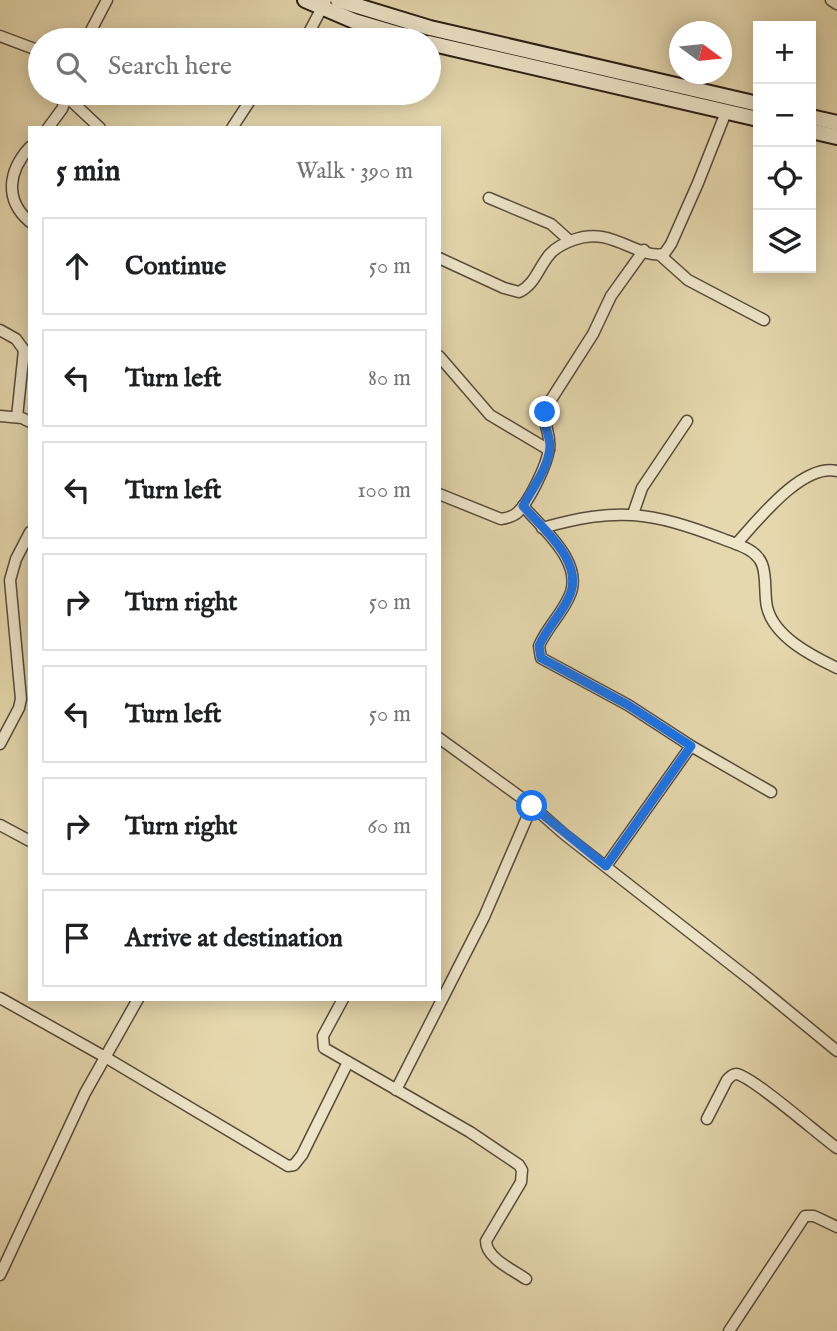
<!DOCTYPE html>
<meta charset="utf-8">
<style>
:root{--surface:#fff;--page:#f6f6f6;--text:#202124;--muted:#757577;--line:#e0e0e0}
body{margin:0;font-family:"IM FELL English",serif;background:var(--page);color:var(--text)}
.controls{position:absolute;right:21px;top:21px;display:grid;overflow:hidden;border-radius:0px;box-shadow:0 4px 18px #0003}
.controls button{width:63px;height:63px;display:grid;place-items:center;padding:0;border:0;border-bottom:2px solid var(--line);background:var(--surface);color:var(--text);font:35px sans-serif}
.compass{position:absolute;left:669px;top:21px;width:63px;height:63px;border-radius:50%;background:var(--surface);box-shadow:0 4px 18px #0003;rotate:105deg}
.stop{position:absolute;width:21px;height:21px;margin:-16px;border:5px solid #1a73e8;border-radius:50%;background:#fff}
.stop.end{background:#1a73e8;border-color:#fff;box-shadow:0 2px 7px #0008}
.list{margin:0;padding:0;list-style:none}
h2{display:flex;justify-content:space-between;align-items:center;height:91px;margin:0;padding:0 28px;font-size:30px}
h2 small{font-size:23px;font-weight:400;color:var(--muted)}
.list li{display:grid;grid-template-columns:46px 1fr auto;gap:21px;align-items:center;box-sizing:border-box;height:98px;margin:0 14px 14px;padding:0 14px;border:2px solid var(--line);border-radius:0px}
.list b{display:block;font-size:26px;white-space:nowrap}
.list em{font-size:23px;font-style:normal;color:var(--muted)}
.icon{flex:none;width:38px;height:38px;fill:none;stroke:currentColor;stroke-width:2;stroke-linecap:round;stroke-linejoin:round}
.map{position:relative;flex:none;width:837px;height:1331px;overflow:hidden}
.search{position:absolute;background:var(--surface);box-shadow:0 4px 18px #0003;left:28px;top:28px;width:413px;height:77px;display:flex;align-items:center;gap:18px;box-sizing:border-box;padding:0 24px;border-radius:38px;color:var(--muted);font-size:26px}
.panel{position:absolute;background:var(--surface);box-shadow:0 4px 18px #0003;left:28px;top:126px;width:413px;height:875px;border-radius:0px}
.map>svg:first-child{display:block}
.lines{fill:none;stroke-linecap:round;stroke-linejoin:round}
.minor-casing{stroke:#584b3b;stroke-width:13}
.secondary-casing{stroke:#281c15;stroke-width:18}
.minor{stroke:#efe6ca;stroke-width:10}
.secondary{stroke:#efe6ca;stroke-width:14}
.route{stroke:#1a73e8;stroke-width:9}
</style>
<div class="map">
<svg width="837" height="1331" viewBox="0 0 837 1331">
<rect width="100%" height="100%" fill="#e6d8ae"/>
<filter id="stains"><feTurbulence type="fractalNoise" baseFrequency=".00286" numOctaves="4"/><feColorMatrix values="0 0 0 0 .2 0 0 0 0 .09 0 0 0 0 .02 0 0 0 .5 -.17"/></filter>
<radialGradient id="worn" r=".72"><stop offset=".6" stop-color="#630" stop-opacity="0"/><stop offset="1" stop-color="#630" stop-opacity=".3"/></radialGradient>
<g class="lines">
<defs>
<g id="minor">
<polyline points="831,0 837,4"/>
<polyline points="0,36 40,51"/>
<polyline points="86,40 107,0"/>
<polyline points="305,40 326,0"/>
<polyline points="67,97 100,128"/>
<polyline points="48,128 62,109 68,93"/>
<polyline points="232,128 255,93"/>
<path d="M 30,147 C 8,171 4,200 30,222"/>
<polyline points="489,198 551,224 570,241"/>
<polyline points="660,255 688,280 764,320"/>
<path d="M 439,258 L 504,288 L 519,292 C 535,285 539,266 550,254 C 556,247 565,243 573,240 C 611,225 636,259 664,254 L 671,244 L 698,183 L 726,112"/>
<polyline points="0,330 16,339 24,350 17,417"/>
<polyline points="439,356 490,415 549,450"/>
<polyline points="0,416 22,418 30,422"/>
<path d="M 439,494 L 501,519 C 508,518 512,517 517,513 C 529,502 547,465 549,449 C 552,433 540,422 547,406 L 593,334 L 611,296 L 644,250"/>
<path d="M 523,506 C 544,530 587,565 568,599 C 560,616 546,629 539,646 L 541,658 L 628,705 L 691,746 L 771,792"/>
<polyline points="633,514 642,488 687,421"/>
<path d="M 542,528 C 618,507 649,511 723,539 C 736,544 756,549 762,564 C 767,577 764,593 767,607 C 774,637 812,656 837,668"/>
<path d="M 736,544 C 758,520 802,463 837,471"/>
<polyline points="439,738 530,804 564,834 752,981 837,1051"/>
<polyline points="0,744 19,708 21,699 10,580 16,559 30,532"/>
<polyline points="0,825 30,841"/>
<polyline points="606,866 691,746"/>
<polyline points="0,998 105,1057 288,1166 294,1165 302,1155 348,1062"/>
<path d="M 343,999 L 323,1036 L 324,1048 L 470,1132 L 519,1165 L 522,1170 L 521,1182 L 486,1241 C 486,1258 513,1270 526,1279"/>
<polyline points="396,1090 484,917 532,806"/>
<path d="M 707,1119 L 727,1080 C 730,1077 732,1074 736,1074 C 751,1075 820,1136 837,1148"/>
<polyline points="0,1275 85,1093 138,999"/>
<polyline points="729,1331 805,1216 814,1216 837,1227"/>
</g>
<g id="secondary">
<polyline points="305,0 354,21 419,40"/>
<polyline points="338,0 430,28 758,104"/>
<polyline points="429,43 758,119"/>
<polyline points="811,117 837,123"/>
<polyline points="811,131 837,137"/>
</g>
</defs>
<use href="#minor" class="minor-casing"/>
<use href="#secondary" class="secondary-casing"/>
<use href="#minor" class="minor"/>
<use href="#secondary" class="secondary"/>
</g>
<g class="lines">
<path class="route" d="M 532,806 L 606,866 L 691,746 L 628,705 L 541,658 L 539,646 C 546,629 560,616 568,599 C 587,564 544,530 523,506 C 532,489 550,465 550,445 C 549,433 543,424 545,412"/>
</g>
<rect width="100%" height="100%" filter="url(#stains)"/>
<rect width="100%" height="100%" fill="url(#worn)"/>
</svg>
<div class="controls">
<button>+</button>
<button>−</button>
<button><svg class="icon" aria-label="locate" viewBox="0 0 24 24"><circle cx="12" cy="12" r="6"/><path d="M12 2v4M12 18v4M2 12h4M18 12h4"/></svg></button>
<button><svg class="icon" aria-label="layers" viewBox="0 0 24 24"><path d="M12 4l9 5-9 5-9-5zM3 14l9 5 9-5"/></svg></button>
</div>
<svg class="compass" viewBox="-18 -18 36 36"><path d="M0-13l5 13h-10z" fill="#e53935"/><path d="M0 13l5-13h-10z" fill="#757577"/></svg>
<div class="stop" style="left:532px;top:806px"></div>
<div class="stop end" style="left:545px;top:412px"></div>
<div class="search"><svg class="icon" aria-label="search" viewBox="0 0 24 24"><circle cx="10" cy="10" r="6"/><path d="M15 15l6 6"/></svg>Search here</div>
<section class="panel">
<h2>5 min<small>Walk · 390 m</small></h2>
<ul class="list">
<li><svg class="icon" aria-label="ahead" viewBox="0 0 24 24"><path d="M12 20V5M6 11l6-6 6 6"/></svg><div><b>Continue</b></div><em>50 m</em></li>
<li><svg class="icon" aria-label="left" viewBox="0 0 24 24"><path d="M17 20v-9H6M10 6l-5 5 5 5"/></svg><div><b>Turn left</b></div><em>80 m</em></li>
<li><svg class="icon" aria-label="left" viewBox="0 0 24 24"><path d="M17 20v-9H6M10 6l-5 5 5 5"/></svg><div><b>Turn left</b></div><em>100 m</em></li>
<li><svg class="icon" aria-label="right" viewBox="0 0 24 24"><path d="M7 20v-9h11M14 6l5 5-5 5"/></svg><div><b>Turn right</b></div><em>50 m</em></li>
<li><svg class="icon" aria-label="left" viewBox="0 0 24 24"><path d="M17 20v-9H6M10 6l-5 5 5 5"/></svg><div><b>Turn left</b></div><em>50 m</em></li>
<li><svg class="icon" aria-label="right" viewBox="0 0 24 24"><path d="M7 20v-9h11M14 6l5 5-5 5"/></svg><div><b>Turn right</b></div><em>60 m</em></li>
<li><svg class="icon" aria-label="arrive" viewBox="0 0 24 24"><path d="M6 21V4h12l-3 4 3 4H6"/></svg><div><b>Arrive at destination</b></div></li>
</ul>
</section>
</div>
